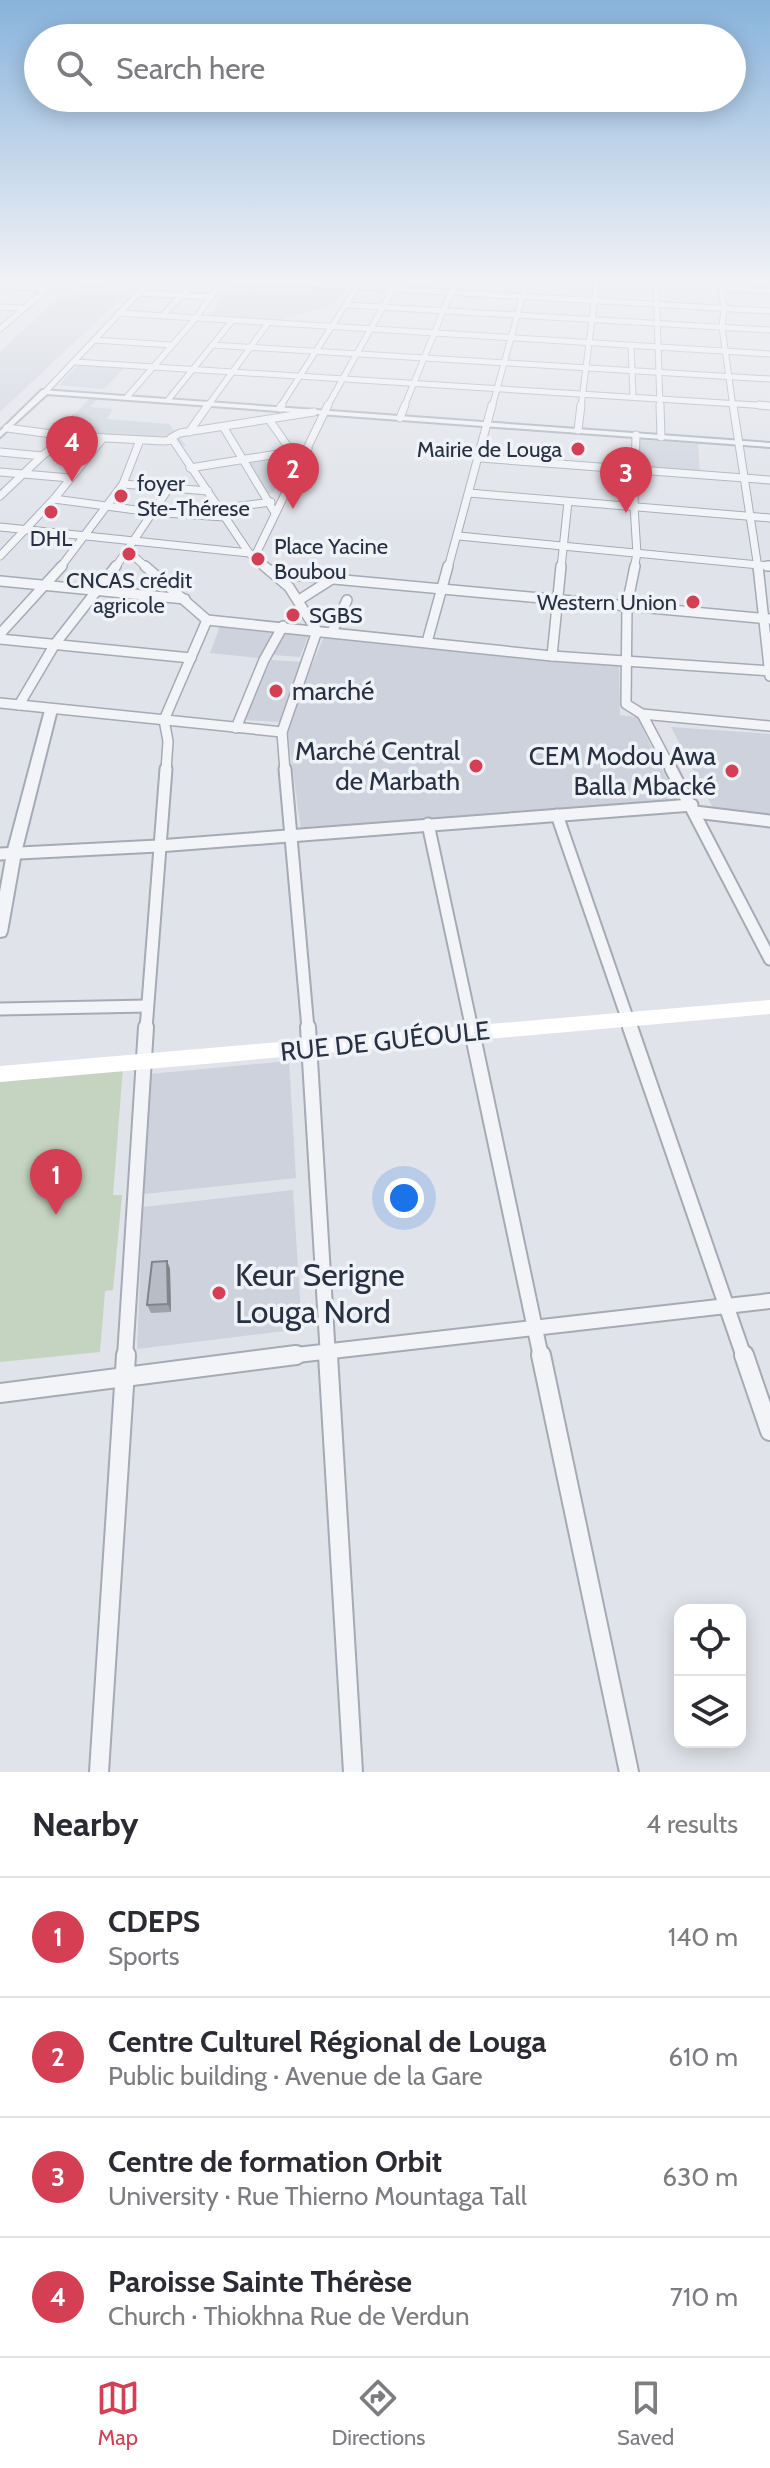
<!DOCTYPE html>
<meta charset="utf-8">
<style>
:root{--surface:#fff;--page:#f7f7f7;--text:#2b2b33;--muted:#7c7c81;--line:#e1e1e2;--accent:#d43f54}
body{margin:0;font-family:Cabin,sans-serif;background:var(--page);color:var(--text)}
.controls{position:absolute;right:24px;bottom:24px;display:grid;overflow:hidden;border-radius:16px;box-shadow:0 4px 20px #0003}
.controls button{width:72px;height:72px;display:grid;place-items:center;padding:0;border:0;border-bottom:2px solid var(--line);background:var(--surface);color:var(--text);font:40px sans-serif}
.you{position:absolute;left:404px;top:1198px;width:28px;height:28px;margin:-20px;border:6px solid #fff;border-radius:50%;background:#1a73e8;box-shadow:0 0 0 12px #1a73e833}
.badge{display:grid;place-items:center;width:52px;height:52px;border-radius:50%;background:var(--accent);color:#fff;font-size:26px;font-weight:700}
.pin{position:absolute;translate:-50% -66px;filter:drop-shadow(0 2px 4px #0008)}
.pin::after{content:'';position:absolute;top:42px;width:28px;height:24px;background:inherit;clip-path:polygon(0 0,100% 0,50% 100%)}
.list{margin:0;padding:0;list-style:none}
h2{display:flex;justify-content:space-between;align-items:center;height:104px;margin:0;padding:0 32px;font-size:34px}
h2 small{font-size:26px;font-weight:400;color:var(--muted)}
.list li{display:grid;grid-template-columns:52px 1fr auto;gap:24px;align-items:center;box-sizing:border-box;height:120px;padding:0 32px;border-top:2px solid var(--line)}
.list b{display:block;font-size:30px;white-space:nowrap}
.list p{margin:0;font-size:26px;white-space:nowrap;color:var(--muted)}
.list em{font-size:26px;font-style:normal;color:var(--muted)}
.icon{flex:none;width:44px;height:44px;fill:none;stroke:currentColor;stroke-width:2;stroke-linecap:round;stroke-linejoin:round}
.map{position:relative;flex:none;width:770px;height:1772px;overflow:hidden}
.search{position:absolute;background:var(--surface);box-shadow:0 4px 20px #0003;left:24px;right:24px;top:24px;height:88px;display:flex;align-items:center;gap:20px;box-sizing:border-box;padding:0 28px;border-radius:44px;color:var(--muted);font-size:30px}
.sheet{height:584px;background:var(--surface)}
nav{display:flex;justify-content:space-around;align-items:center;box-sizing:border-box;height:112px;border-top:2px solid var(--line);background:var(--surface);font-size:22px;color:var(--muted)}
nav a{display:grid;justify-items:center;gap:4px}
nav .on{color:var(--accent)}
.map>svg:first-child{display:block}
.built{fill:#cdd2dc}
.green{fill:#c5d4c0}
.lines{fill:none;stroke-linecap:round;stroke-linejoin:round}
.minor-far5-casing{stroke:#a5aab4;stroke-width:7}
.minor-far4-casing{stroke:#a5aab4;stroke-width:9}
.minor-far3-casing{stroke:#a5aab4;stroke-width:12}
.minor-far2-casing{stroke:#a5aab4;stroke-width:15}
.minor-far1-casing{stroke:#a5aab4;stroke-width:18}
.minor-casing{stroke:#a5aab4;stroke-width:22}
.tertiary-casing{stroke:#a5aab4;stroke-width:4}
.minor-far5{stroke:#f3f4f7;stroke-width:5}
.minor-far4{stroke:#f3f4f7;stroke-width:7}
.minor-far3{stroke:#f3f4f7;stroke-width:9}
.minor-far2{stroke:#f3f4f7;stroke-width:11}
.minor-far1{stroke:#f3f4f7;stroke-width:14}
.minor{stroke:#f3f4f7;stroke-width:18}
.tertiary{fill:#f3f4f7;fill-rule:evenodd}
.secondary{fill:#fff;fill-rule:evenodd}
.wall{fill:#9da2ab}
.shaded-wall{fill:#80848b}
.building{fill:#b7bcc7;stroke:#80848b;stroke-width:2}
.poi-dot{fill:#d43f54;stroke:#eff2f7;stroke-width:3}
.labels{text-anchor:middle;stroke-width:7;stroke-linejoin:round;paint-order:stroke}
.far-poi-label{font-size:22px;fill:#273142;stroke:#eff2f7;text-anchor:start}
.poi-label{font-size:26px;fill:#273142;stroke:#eff2f7;text-anchor:end}
.street-label{font-size:26px;fill:#273142;stroke:#eff2f7}
.near-poi-label{font-size:32px;fill:#273142;stroke:#eff2f7;text-anchor:start}
</style>
<div class="map">
<svg width="770" height="1772" viewBox="0 0 770 1772">
<rect width="100%" height="100%" fill="#e0e3e9"/>
<g class="built">
<polygon points="81,280 114,280 103,292 127,293 0,412 0,352 59,296 73,297 81,288 74,287"/>
<polygon points="232,283 236,282 346,288 333,305 271,322 206,319 224,298 216,295"/>
<polygon points="81,362 127,365 104,389 59,385"/>
<polygon points="92,396 99,397 90,407 113,409 107,419 169,424 186,446 54,436"/>
<polygon points="640,440 698,444 700,473 640,469"/>
<polygon points="290,455 294,456 273,493 268,494 248,463"/>
<polygon points="222,621 281,622 259,658 210,653"/>
<polygon points="282,630 310,631 300,657 272,655"/>
<polygon points="325,634 619,663 620,715 637,717 679,805 301,831 287,726"/>
<polygon points="271,660 306,662 280,722 245,720"/>
<polygon points="671,727 770,734 770,819 760,818 758,813 713,808"/>
<polygon points="289,1061 296,1178 144,1194 150,1074"/>
<polygon points="293,1190 302,1329 137,1349 143,1207"/>
</g>
<polygon class="green" points="123,1067 113,1195 122,1195 113,1290 105,1291 100,1352 0,1362 0,1078"/>
<g class="lines">
<defs>
<g id="minor-far5">
<polyline points="242,280 770,311"/>
<polyline points="597,280 656,283"/>
<polyline points="656,280 660,407"/>
<polyline points="720,280 724,308 722,327 733,407"/>
<polyline points="0,286 47,289"/>
<polyline points="723,288 770,291"/>
<polyline points="138,293 212,297"/>
<polyline points="347,305 770,330"/>
<polyline points="0,307 25,308"/>
<polyline points="119,313 770,354"/>
<polyline points="162,316 196,280"/>
<polyline points="0,329 57,280"/>
<polyline points="94,340 171,345"/>
<polyline points="212,345 770,379"/>
<polyline points="631,345 633,396"/>
<polyline points="75,362 770,406"/>
<polyline points="45,392 151,280"/>
<polyline points="127,397 196,318 217,287 227,280"/>
<polyline points="168,400 232,321"/>
<polyline points="207,407 268,323"/>
<polyline points="280,407 359,284"/>
<polyline points="327,407 398,280"/>
<polyline points="404,407 456,280"/>
<polyline points="492,407 527,280"/>
<polyline points="581,407 597,280"/>
</g>
<g id="minor-far4">
<polyline points="660,405 661,437"/>
<polyline points="733,405 758,568"/>
<polyline points="759,405 770,406"/>
<polyline points="280,408 282,405"/>
<polyline points="400,418 405,405"/>
<polyline points="270,421 291,451"/>
<polyline points="7,428 67,436 164,441 173,440 171,438 180,433 314,412"/>
<polyline points="224,428 275,513"/>
<polyline points="578,430 581,405"/>
<polyline points="189,432 208,405"/>
<polyline points="60,433 75,419"/>
<polyline points="173,440 249,553 266,568"/>
<polyline points="0,452 42,456 0,496"/>
<polyline points="42,456 67,436"/>
<polyline points="480,458 770,480"/>
<polyline points="190,468 308,449"/>
<polyline points="0,472 70,478"/>
<polyline points="123,484 208,491"/>
<polyline points="469,493 770,518"/>
<polyline points="54,499 151,512 224,517"/>
<polyline points="218,509 271,502"/>
<polyline points="0,527 249,553"/>
<polyline points="459,536 770,566"/>
<polyline points="128,551 147,568"/>
<polyline points="0,556 54,499 103,438"/>
<polyline points="255,556 328,405"/>
<polyline points="60,568 123,484 140,440"/>
<polyline points="115,568 169,488"/>
<polyline points="448,568 492,405"/>
<polyline points="561,568 568,502"/>
<polyline points="634,568 637,554 634,506 636,435"/>
</g>
<g id="minor-far3">
<polyline points="145,566 207,620 552,656 770,671"/>
<polyline points="264,566 289,587 317,631 282,732 285,771"/>
<polyline points="635,566 627,605 626,704 642,714 770,726"/>
<polyline points="758,566 770,676"/>
<polyline points="767,566 770,566"/>
<polyline points="270,570 301,576 770,619"/>
<polyline points="0,581 185,599"/>
<polyline points="299,600 332,579"/>
<polyline points="332,632 347,600"/>
<polyline points="0,634 62,566"/>
<polyline points="0,639 191,658"/>
<polyline points="427,642 448,566"/>
<polyline points="552,656 561,566"/>
<polyline points="0,703 282,732"/>
<polyline points="19,705 55,644 116,566"/>
<polyline points="642,714 672,771"/>
<polyline points="236,728 264,660 283,626"/>
<polyline points="166,771 168,741 164,720 207,620"/>
</g>
<g id="minor-far2">
<polyline points="285,769 308,1029"/>
<polyline points="671,769 770,959"/>
<polyline points="695,812 770,821"/>
<polyline points="557,815 631,1029"/>
<polyline points="428,824 472,1029"/>
<polyline points="0,854 158,846 692,805"/>
<polyline points="0,1009 147,1006"/>
<polyline points="146,1029 166,769"/>
</g>
<g id="minor-far1">
<polyline points="308,1027 328,1357"/>
<polyline points="471,1027 541,1357"/>
<polyline points="630,1027 744,1357"/>
<polyline points="125,1357 146,1027"/>
<polyline points="279,1357 770,1301"/>
</g>
<g id="minor">
<polyline points="328,1355 353,1772"/>
<polyline points="541,1355 629,1772"/>
<polyline points="744,1355 770,1431"/>
<polyline points="0,1393 296,1355"/>
<polyline points="99,1772 126,1355"/>
</g>
<g id="tertiary">
<polygon points="42,390 770,443 770,447 47,394 0,437 0,431"/>
<polygon points="51,706 57,710 21,853 7,932 5,936 0,937 0,892 7,853 45,710"/>
</g>
</defs>
<use href="#minor-far5" class="minor-far5-casing"/>
<use href="#minor-far4" class="minor-far4-casing"/>
<use href="#minor-far3" class="minor-far3-casing"/>
<use href="#minor-far2" class="minor-far2-casing"/>
<use href="#minor-far1" class="minor-far1-casing"/>
<use href="#minor" class="minor-casing"/>
<use href="#tertiary" class="tertiary-casing"/>
<use href="#minor-far5" class="minor-far5"/>
<use href="#minor-far4" class="minor-far4"/>
<use href="#minor-far3" class="minor-far3"/>
<use href="#minor-far2" class="minor-far2"/>
<use href="#minor-far1" class="minor-far1"/>
<use href="#minor" class="minor"/>
<use href="#tertiary" class="tertiary"/>
<polygon class="secondary" points="770,1000 770,1014 0,1082 0,1066"/>
</g>
<polygon class="wall" points="167,1261 170,1269 171,1312 151,1313 147,1305"/>
<polygon class="shaded-wall" points="167,1261 170,1269 171,1312 168,1304"/>
<polygon class="building" points="167,1261 168,1304 147,1305 152,1262"/>
<linearGradient id="sky" x2="0" y2="1"><stop stop-color="#88b3dc"/><stop offset="0.53" stop-color="#f1f2f5"/><stop offset="1" stop-color="#f1f2f5" stop-opacity="0"/></linearGradient>
<rect width="770" height="528" fill="url(#sky)"/>
<g class="poi-dot">
<circle cx="578" cy="449" r="8"/>
<circle cx="121" cy="496" r="8"/>
<circle cx="51" cy="512" r="8"/>
<circle cx="129" cy="554" r="8"/>
<circle cx="258" cy="559" r="8"/>
<circle cx="693" cy="602" r="8"/>
<circle cx="293" cy="615" r="8"/>
<circle cx="276" cy="691" r="8"/>
<circle cx="476" cy="766" r="8"/>
<circle cx="732" cy="771" r="8"/>
<circle cx="219" cy="1293" r="8"/>
</g>
<g class="labels">
<g class="far-poi-label">
<text x="562" y="457" text-anchor="end">Mairie de Louga</text>
<text x="137" y="491">foyer<tspan x="137" dy="25">Ste-Thérese</tspan></text>
<text x="51" y="546" text-anchor="middle">DHL</text>
<text x="274" y="554">Place Yacine<tspan x="274" dy="25">Boubou</tspan></text>
<text x="129" y="588" text-anchor="middle">CNCAS crédit<tspan x="129" dy="25">agricole</tspan></text>
<text x="677" y="610" text-anchor="end">Western Union</text>
<text x="309" y="623">SGBS</text>
</g>
<g class="poi-label">
<text x="292" y="700" text-anchor="start">marché</text>
<text x="460" y="760">Marché Central<tspan x="460" dy="30">de Marbath</tspan></text>
<text x="716" y="765">CEM Modou Awa<tspan x="716" dy="30">Balla Mbacké</tspan></text>
</g>
<g class="street-label">
<text transform="translate(385 1041) rotate(-6)" y="9">RUE DE GUÉOULE</text>
</g>
<g class="near-poi-label">
<text x="235" y="1286">Keur Serigne<tspan x="235" dy="37">Louga Nord</tspan></text>
</g>
</g>
</svg>
<div class="controls">
<button><svg class="icon" aria-label="locate" viewBox="0 0 24 24"><circle cx="12" cy="12" r="6"/><path d="M12 2v4M12 18v4M2 12h4M18 12h4"/></svg></button>
<button><svg class="icon" aria-label="layers" viewBox="0 0 24 24"><path d="M12 4l9 5-9 5-9-5zM3 14l9 5 9-5"/></svg></button>
</div>
<div class="you"></div>
<div class="pin badge" style="left:56px;top:1215px">1</div>
<div class="pin badge" style="left:293px;top:509px">2</div>
<div class="pin badge" style="left:626px;top:513px">3</div>
<div class="pin badge" style="left:72px;top:482px">4</div>
<div class="search"><svg class="icon" aria-label="search" viewBox="0 0 24 24"><circle cx="10" cy="10" r="6"/><path d="M15 15l6 6"/></svg>Search here</div>
</div>
<section class="sheet">
<h2>Nearby<small>4 results</small></h2>
<ul class="list">
<li><span class="badge">1</span><div><b>CDEPS</b><p>Sports</p></div><em>140 m</em></li>
<li><span class="badge">2</span><div><b>Centre Culturel Régional de Louga</b><p>Public building · Avenue de la Gare</p></div><em>610 m</em></li>
<li><span class="badge">3</span><div><b>Centre de formation Orbit</b><p>University · Rue Thierno Mountaga Tall</p></div><em>630 m</em></li>
<li><span class="badge">4</span><div><b>Paroisse Sainte Thérèse</b><p>Church · Thiokhna Rue de Verdun</p></div><em>710 m</em></li>
</ul>
</section>
<nav>
<a class="on"><svg class="icon" aria-label="map" viewBox="0 0 24 24"><path d="M3 6l6-2 6 2 6-2v14l-6 2-6-2-6 2zM9 4v14M15 6v14"/></svg>Map</a>
<a><svg class="icon" aria-label="directions" viewBox="0 0 24 24"><path d="M12 3l9 9-9 9-9-9zM9 14v-3h6M13 9l2 2-2 2"/></svg>Directions</a>
<a><svg class="icon" aria-label="saved" viewBox="0 0 24 24"><path d="M7 4h10v16l-5-4-5 4z"/></svg>Saved</a>
</nav>
